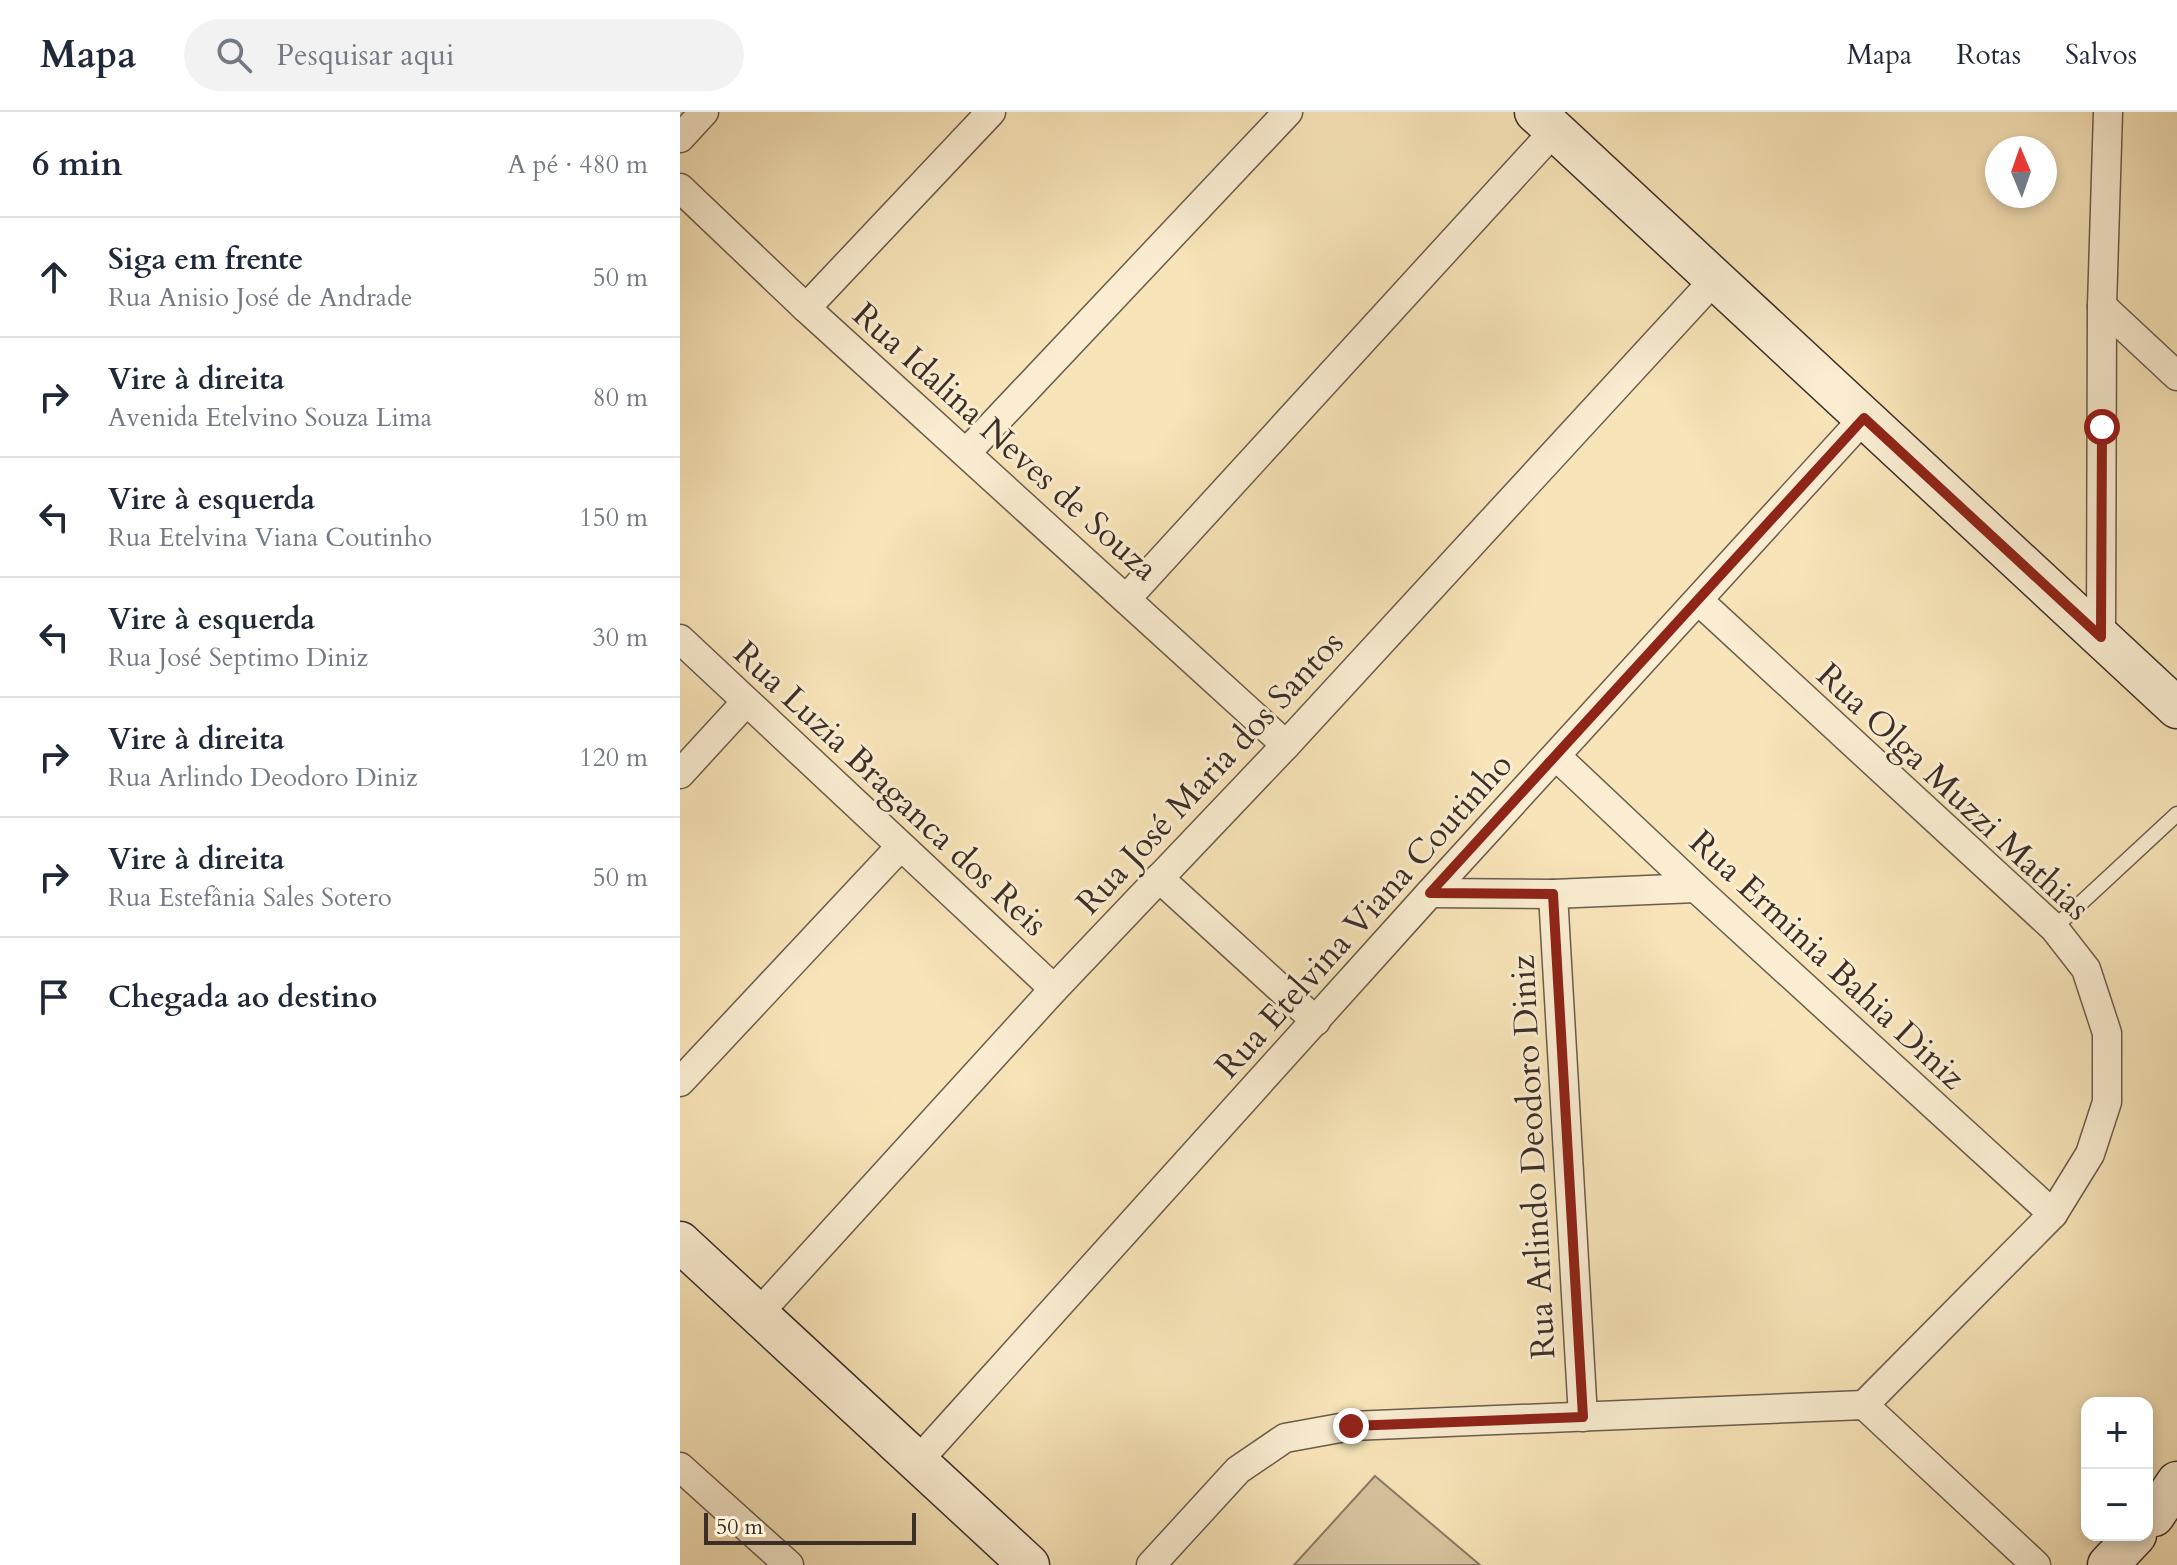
<!DOCTYPE html>
<html lang="pt">
<meta charset="utf-8">
<style>
:root{--surface:#fff;--page:#f2f2f3;--text:#1f2937;--muted:#747a83;--line:#e0e1e3}
body{margin:0;font-family:Cardo,serif;background:var(--page);color:var(--text)}
.controls{position:absolute;right:24px;bottom:24px;display:grid;overflow:hidden;border-radius:16px;box-shadow:0 4px 12px #0003}
.controls button{width:72px;height:72px;display:grid;place-items:center;padding:0;border:0;border-bottom:2px solid var(--line);background:var(--surface);color:var(--text);font:40px sans-serif}
.compass{position:absolute;left:1305px;top:24px;width:72px;height:72px;border-radius:50%;background:var(--surface);box-shadow:0 4px 12px #0003;rotate:358deg}
.scale{position:absolute;left:24px;bottom:20px;width:212px;box-sizing:border-box;padding-left:8px;border:4px solid #3c2e28;border-top:0;font-size:22px;line-height:28px;white-space:nowrap;color:#3c2e28;-webkit-text-stroke:6px #faedd1;paint-order:stroke}
.stop{position:absolute;width:24px;height:24px;margin:-18px;border:6px solid #8f2418;border-radius:50%;background:#fff}
.stop.end{background:#8f2418;border-color:#fff;box-shadow:0 2px 8px #0008}
.list{margin:0;padding:0;list-style:none}
h2{display:flex;justify-content:space-between;align-items:center;height:104px;margin:0;padding:0 32px;font-size:34px}
h2 small{font-size:26px;font-weight:400;color:var(--muted)}
.list li{display:grid;grid-template-columns:52px 1fr auto;gap:24px;align-items:center;box-sizing:border-box;height:120px;padding:0 32px;border-top:2px solid var(--line)}
.list b{display:block;font-size:30px;white-space:nowrap}
.list p{margin:0;font-size:26px;white-space:nowrap;color:var(--muted)}
.list em{font-size:26px;font-style:normal;color:var(--muted)}
.icon{flex:none;width:44px;height:44px;fill:none;stroke:currentColor;stroke-width:2;stroke-linecap:round;stroke-linejoin:round}
.map{position:relative;flex:none;width:1497px;height:1453px;overflow:hidden}
header{display:flex;align-items:center;gap:48px;box-sizing:border-box;height:112px;padding:0 40px;background:var(--surface);border-bottom:2px solid var(--line)}
header strong{font-size:38px}
nav{display:flex;gap:44px;margin-inline-start:auto;font-size:28px}
.search{width:560px;height:72px;background:var(--page);display:flex;align-items:center;gap:20px;box-sizing:border-box;padding:0 28px;border-radius:44px;color:var(--muted);font-size:30px}
main{display:flex}
aside{flex:1;background:var(--surface)}
.map>svg:first-child{display:block}
.green{fill:#d7c5a0;stroke:#8a7a64;stroke-width:2}
.lines{fill:none;stroke-linecap:round;stroke-linejoin:round}
.lane-casing{stroke:#6b5c4c;stroke-width:17}
.street-casing{stroke:#6b5c4c;stroke-width:31}
.secondary-casing{stroke:#3c2e28;stroke-width:43}
.lane{stroke:#faedd1;stroke-width:14}
.street{stroke:#faedd1;stroke-width:28}
.secondary{stroke:#faedd1;stroke-width:40}
.route{stroke:#8f2418;stroke-width:10}
.labels{text-anchor:middle;stroke-width:6;stroke-linejoin:round;paint-order:stroke}
.street-label{font-size:34px;fill:#3c2e28;stroke:#faedd1}
</style>
<header>
<strong>Mapa</strong>
<div class="search"><svg class="icon" aria-label="search" viewBox="0 0 24 24"><circle cx="10" cy="10" r="6"/><path d="M15 15l6 6"/></svg>Pesquisar aqui</div>
<nav><a>Mapa</a><a>Rotas</a><a>Salvos</a></nav>
</header>
<main>
<aside>
<h2>6 min<small>A pé · 480 m</small></h2>
<ul class="list">
<li><svg class="icon" aria-label="ahead" viewBox="0 0 24 24"><path d="M12 20V5M6 11l6-6 6 6"/></svg><div><b>Siga em frente</b><p>Rua Anisio José de Andrade</p></div><em>50 m</em></li>
<li><svg class="icon" aria-label="right" viewBox="0 0 24 24"><path d="M7 20v-9h11M14 6l5 5-5 5"/></svg><div><b>Vire à direita</b><p>Avenida Etelvino Souza Lima</p></div><em>80 m</em></li>
<li><svg class="icon" aria-label="left" viewBox="0 0 24 24"><path d="M17 20v-9H6M10 6l-5 5 5 5"/></svg><div><b>Vire à esquerda</b><p>Rua Etelvina Viana Coutinho</p></div><em>150 m</em></li>
<li><svg class="icon" aria-label="left" viewBox="0 0 24 24"><path d="M17 20v-9H6M10 6l-5 5 5 5"/></svg><div><b>Vire à esquerda</b><p>Rua José Septimo Diniz</p></div><em>30 m</em></li>
<li><svg class="icon" aria-label="right" viewBox="0 0 24 24"><path d="M7 20v-9h11M14 6l5 5-5 5"/></svg><div><b>Vire à direita</b><p>Rua Arlindo Deodoro Diniz</p></div><em>120 m</em></li>
<li><svg class="icon" aria-label="right" viewBox="0 0 24 24"><path d="M7 20v-9h11M14 6l5 5-5 5"/></svg><div><b>Vire à direita</b><p>Rua Estefânia Sales Sotero</p></div><em>50 m</em></li>
<li><svg class="icon" aria-label="arrive" viewBox="0 0 24 24"><path d="M6 21V4h12l-3 4 3 4H6"/></svg><div><b>Chegada ao destino</b></div></li>
</ul>
</aside>
<div class="map">
<svg width="1497" height="1453" viewBox="0 0 1497 1453">
<rect width="100%" height="100%" fill="#f7e4b8"/>
<filter id="stains"><feTurbulence type="fractalNoise" baseFrequency=".0025" numOctaves="4"/><feColorMatrix values="0 0 0 0 .2 0 0 0 0 .09 0 0 0 0 .02 0 0 0 .5 -.17"/></filter>
<radialGradient id="worn" r=".72"><stop offset=".6" stop-color="#630" stop-opacity="0"/><stop offset="1" stop-color="#630" stop-opacity=".3"/></radialGradient>
<polygon class="green" points="695,1364 800,1453 614,1453"/>
<g class="lines">
<defs>
<polyline id="lane" points="1374,816 1497,702"/>
<g id="street">
<polyline points="0,26 24,0"/>
<polyline points="0,76 126,196 606,633"/>
<polyline points="1422,194 1497,264"/>
<polyline points="126,196 311,0"/>
<polyline points="286,341 608,0"/>
<polyline points="446,487 875,18"/>
<polyline points="1019,489 1374,816 1406,857 1427,921 1427,990 1410,1042 1373,1102 1184,1293"/>
<polyline points="1421,525 1422,194 1428,0"/>
<polyline points="0,527 374,877"/>
<polyline points="876,644 1016,776 1373,1102"/>
<polyline points="0,662 66,590"/>
<polyline points="479,766 636,909"/>
<polyline points="750,781 873,782 1016,776"/>
<polyline points="873,782 903,1305"/>
<polyline points="0,970 220,735"/>
<polyline points="76,1204 374,877 606,633 1035,167"/>
<polyline points="237,1350 750,781 1184,306"/>
<polyline points="0,1355 109,1453"/>
<polyline points="471,1453 558,1358 605,1326 671,1314 1184,1293 1356,1453"/>
</g>
<g id="secondary">
<polyline points="855,0 1497,596"/>
<polyline points="0,1130 349,1453"/>
<polyline points="1474,1404 1497,1370"/>
<polyline points="1428,1453 1456,1423"/>
</g>
</defs>
<use href="#lane" class="lane-casing"/>
<use href="#street" class="street-casing"/>
<use href="#secondary" class="secondary-casing"/>
<use href="#lane" class="lane"/>
<use href="#street" class="street"/>
<use href="#secondary" class="secondary"/>
</g>
<g class="lines">
<polyline class="route" points="671,1314 903,1305 873,782 750,781 1184,306 1421,525 1422,315"/>
</g>
<g class="labels">
<g class="street-label">
<text transform="translate(326 329) rotate(42)" y="12">Rua Idalina Neves de Souza</text>
<text transform="translate(529 660) rotate(-47)" y="12">Rua José Maria dos Santos</text>
<text transform="translate(211 676) rotate(43)" y="12">Rua Luzia Braganca dos Reis</text>
<text transform="translate(1274 679) rotate(43)" y="12">Rua Olga Muzzi Mathias</text>
<text transform="translate(683 803) rotate(-48)" y="12">Rua Etelvina Viana Coutinho</text>
<text transform="translate(1148 847) rotate(43)" y="12">Rua Erminia Bahia Diniz</text>
<text transform="translate(852 1045) rotate(-93)" y="12">Rua Arlindo Deodoro Diniz</text>
</g>
</g>
<rect width="100%" height="100%" filter="url(#stains)"/>
<rect width="100%" height="100%" fill="url(#worn)"/>
</svg>
<div class="controls">
<button>+</button>
<button>−</button>
</div>
<svg class="compass" viewBox="-18 -18 36 36"><path d="M0-13l5 13h-10z" fill="#e53935"/><path d="M0 13l5-13h-10z" fill="#747a83"/></svg>
<div class="scale">50 m</div>
<div class="stop" style="left:1422px;top:315px"></div>
<div class="stop end" style="left:671px;top:1314px"></div>
</div>
</main>
